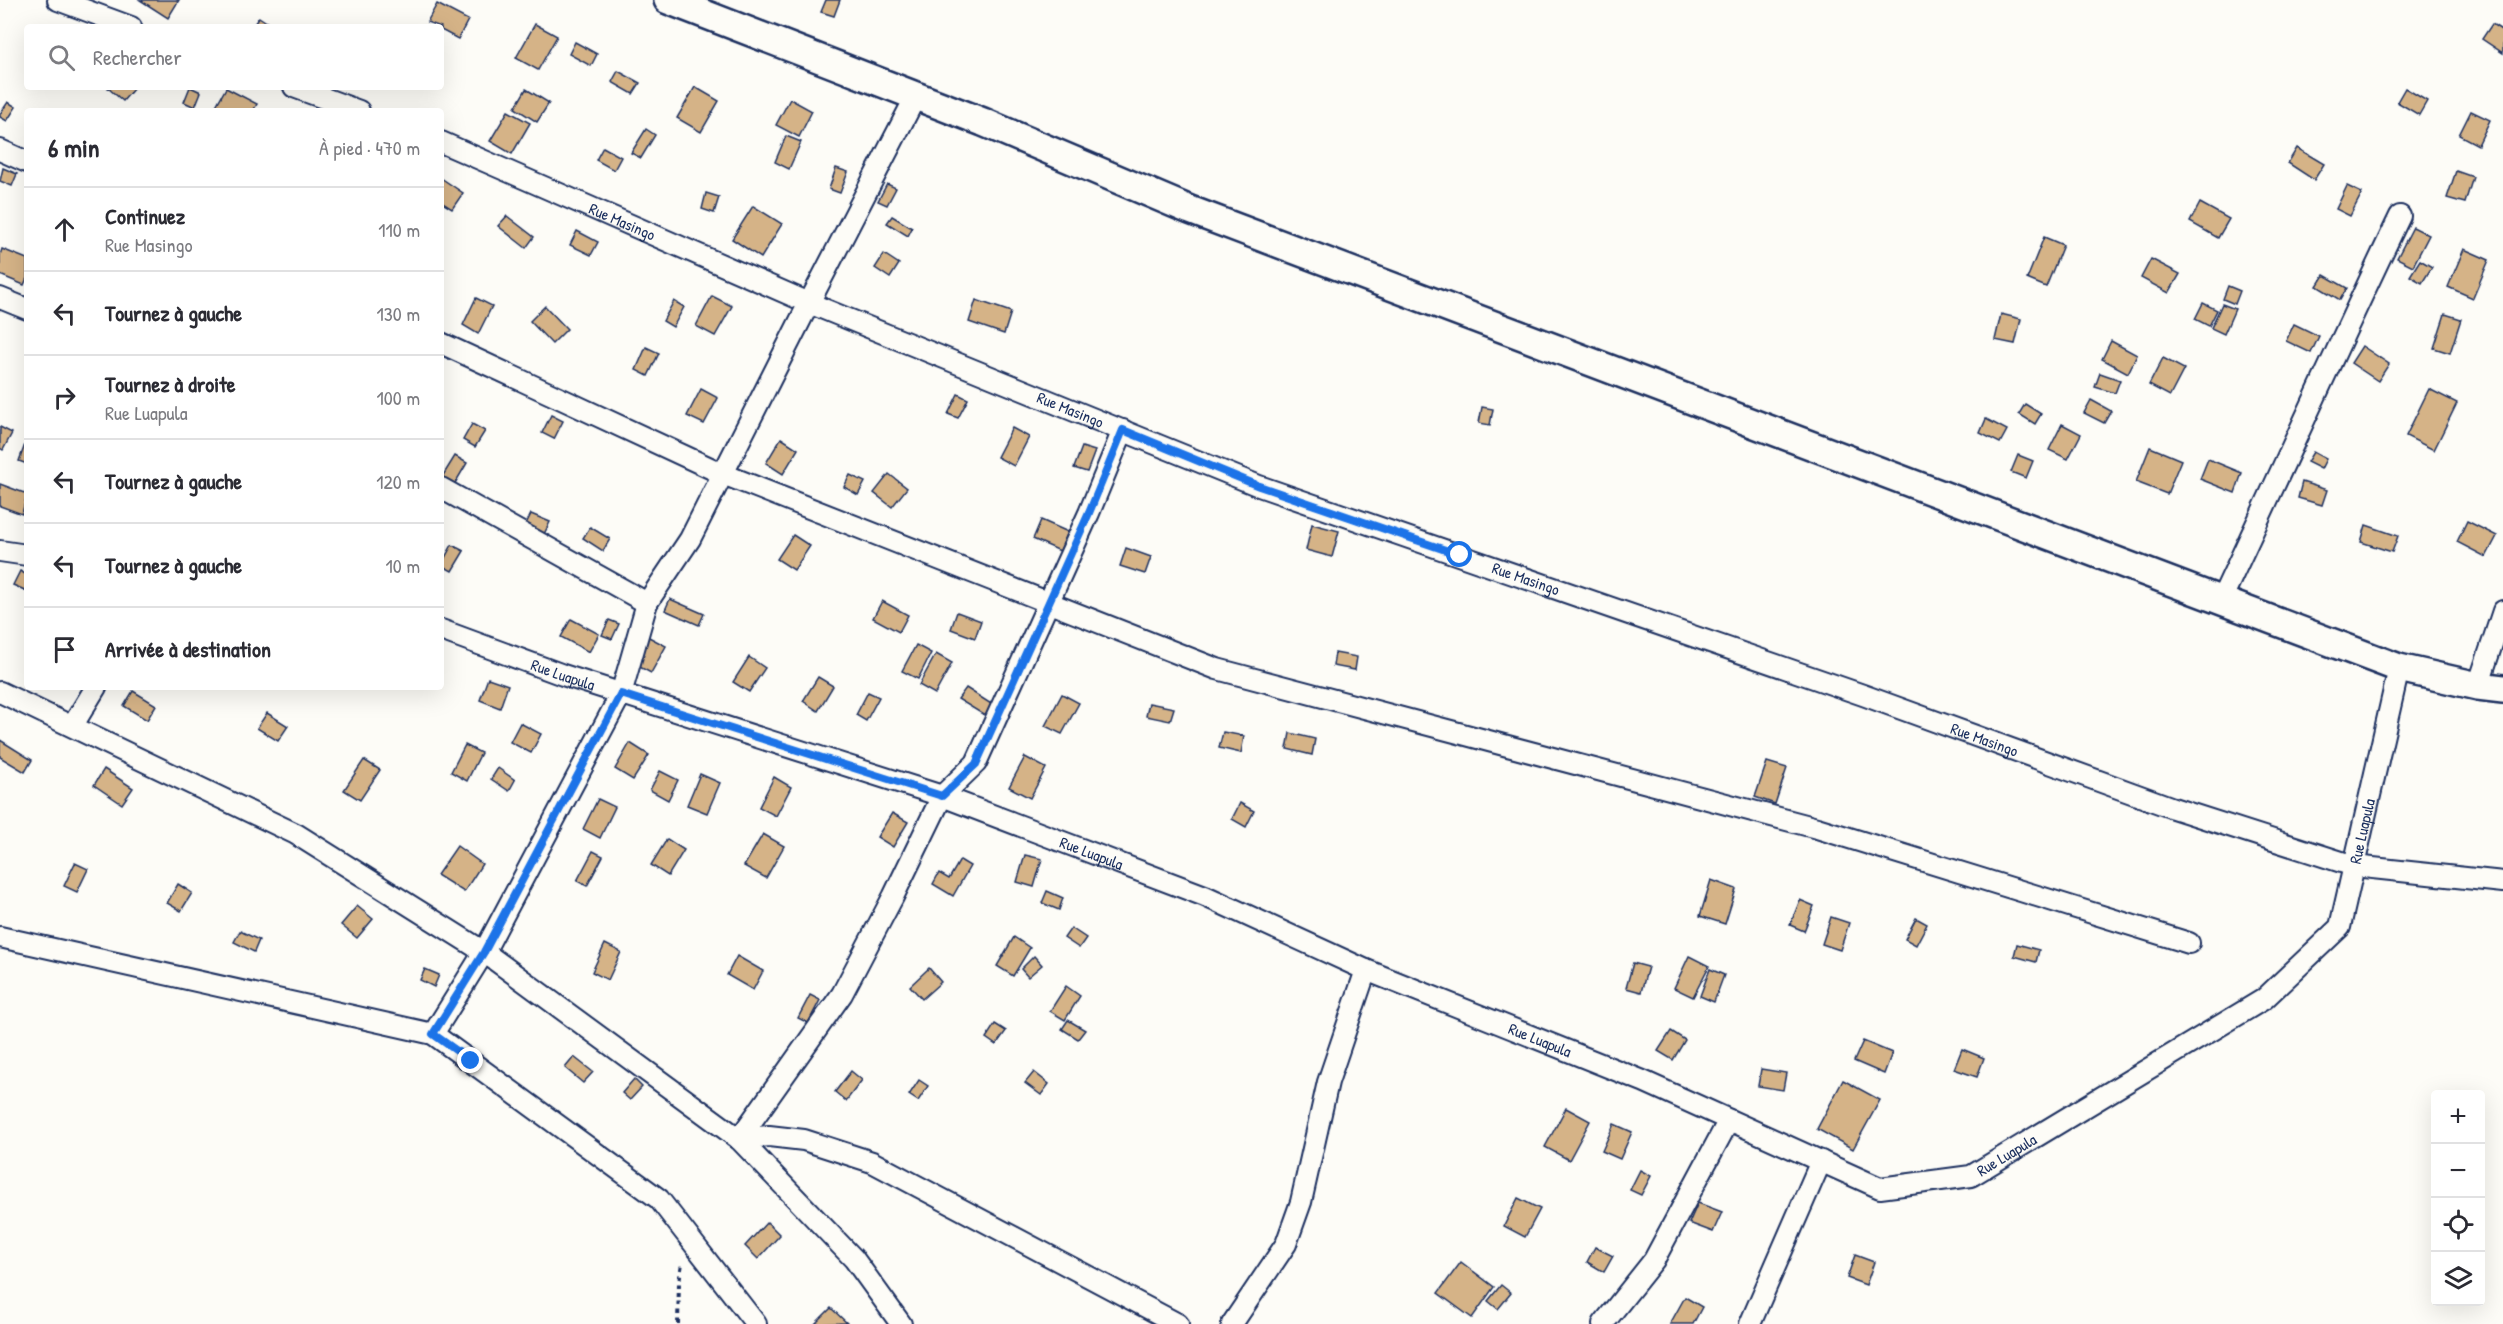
<!DOCTYPE html>
<html lang="fr">
<meta charset="utf-8">
<style>
:root{--surface:#fff;--page:#f2f2f3;--text:#2b2b33;--muted:#7c7c81;--line:#e1e1e2}
body{margin:0;font-family:"Patrick Hand",sans-serif;background:var(--page);color:var(--text)}
.controls{position:absolute;right:18px;bottom:18px;display:grid;overflow:hidden;border-radius:6px;box-shadow:0 6px 24px #0002}
.controls button{width:54px;height:54px;display:grid;place-items:center;padding:0;border:0;border-bottom:2px solid var(--line);background:var(--surface);color:var(--text);font:30px sans-serif}
.stop{position:absolute;width:18px;height:18px;margin:-14px;border:4px solid #1a73e8;border-radius:50%;background:#fff}
.stop.end{background:#1a73e8;border-color:#fff;box-shadow:0 2px 6px #0008}
.list{margin:0;padding:0;list-style:none}
h2{display:flex;justify-content:space-between;align-items:center;height:78px;margin:0;padding:0 24px;font-size:26px}
h2 small{font-size:20px;font-weight:400;color:var(--muted)}
.list li{display:grid;grid-template-columns:39px 1fr auto;gap:18px;align-items:center;box-sizing:border-box;height:84px;padding:0 24px;border-top:2px solid var(--line)}
.list b{display:block;font-size:22px;white-space:nowrap}
.list p{margin:0;font-size:20px;white-space:nowrap;color:var(--muted)}
.list em{font-size:20px;font-style:normal;color:var(--muted)}
.icon{flex:none;width:33px;height:33px;fill:none;stroke:currentColor;stroke-width:2;stroke-linecap:round;stroke-linejoin:round}
.map{position:relative;flex:none;width:2503px;height:1324px;overflow:hidden}
.search{position:absolute;background:var(--surface);box-shadow:0 6px 24px #0002;left:24px;top:24px;width:420px;height:66px;display:flex;align-items:center;gap:15px;box-sizing:border-box;padding:0 21px;border-radius:6px;color:var(--muted);font-size:22px}
.panel{position:absolute;background:var(--surface);box-shadow:0 6px 24px #0002;left:24px;top:108px;width:420px;height:582px;border-radius:6px}
.map>svg:first-child{display:block}
.building{fill:#d5b387;stroke:#1b2f5e;stroke-width:1.5}
.lines{fill:none;stroke-linecap:round;stroke-linejoin:round}
.street-casing{stroke:#1b2f5e;stroke-width:24}
.secondary-casing{stroke:#1b2f5e;stroke-width:32}
.path{stroke:#1b2f5e;stroke-width:4;stroke-dasharray:4.5 4.5;stroke-linecap:butt}
.street{stroke:#fdfcf7;stroke-width:20}
.secondary{stroke:#fdfcf7;stroke-width:27}
.route{stroke:#1a73e8;stroke-width:8}
.labels{text-anchor:middle;stroke-width:4.5;stroke-linejoin:round;paint-order:stroke}
.street-label{font-size:16px;fill:#1b2f5e;stroke:#fdfcf7}
</style>
<div class="map">
<svg width="2503" height="1324" viewBox="0 0 2503 1324">
<rect width="100%" height="100%" fill="#fdfcf7"/>
<filter id="ink" filterUnits="userSpaceOnUse"><feTurbulence type="fractalNoise" baseFrequency=".0167" numOctaves="2"/><feDisplacementMap in="SourceGraphic" scale="12" xChannelSelector="R" yChannelSelector="G"/><feConvolveMatrix kernelMatrix="1 2 1 2 8 2 1 2 1" color-interpolation-filters="sRGB"/></filter>
<g filter="url(#ink)">
<g class="building">
<polygon points="140,0 179,0 168,18"/>
<polygon points="826,0 840,0 834,16 821,12"/>
<polygon points="437,4 468,20 458,39 441,30 441,27 427,22"/>
<polygon points="259,17 274,27 252,27"/>
<polygon points="535,24 557,36 538,70 516,58"/>
<polygon points="2492,24 2503,31 2503,53 2482,39"/>
<polygon points="575,42 597,54 591,66 569,54"/>
<polygon points="618,71 640,83 633,94 612,82"/>
<polygon points="109,87 133,87 134,88 123,101 108,88"/>
<polygon points="190,87 201,92 195,107 184,102"/>
<polygon points="695,87 719,101 701,132 677,118"/>
<polygon points="226,88 257,104 253,111 213,111"/>
<polygon points="2405,88 2427,101 2419,115 2397,102"/>
<polygon points="526,89 549,103 537,122 515,108"/>
<polygon points="790,99 812,111 799,137 776,125"/>
<polygon points="8,102 16,107 7,121 0,117 0,114"/>
<polygon points="508,111 530,123 512,154 490,141"/>
<polygon points="2471,111 2490,120 2478,145 2459,135"/>
<polygon points="646,129 655,135 641,158 631,153"/>
<polygon points="786,136 801,142 789,169 775,162"/>
<polygon points="603,147 621,157 614,170 596,160"/>
<polygon points="2297,148 2324,164 2314,180 2288,163"/>
<polygon points="3,168 17,174 12,186 0,181"/>
<polygon points="836,168 848,172 840,193 829,189"/>
<polygon points="2456,171 2473,177 2465,203 2447,198"/>
<polygon points="441,178 463,193 452,209 441,202"/>
<polygon points="887,184 896,188 887,205 878,201"/>
<polygon points="2347,186 2362,193 2350,216 2336,209"/>
<polygon points="706,193 719,197 714,213 702,209"/>
<polygon points="2200,203 2229,219 2218,238 2190,222"/>
<polygon points="753,206 782,224 761,258 732,239"/>
<polygon points="507,216 534,237 526,248 498,226"/>
<polygon points="892,216 912,228 908,236 887,223"/>
<polygon points="2413,227 2429,235 2413,266 2397,258"/>
<polygon points="577,231 598,242 591,255 570,245"/>
<polygon points="2044,237 2063,245 2046,287 2027,279"/>
<polygon points="2,249 27,259 27,278 24,285 0,275 0,255"/>
<polygon points="2464,249 2489,260 2473,298 2448,287"/>
<polygon points="884,254 899,264 890,278 875,268"/>
<polygon points="2151,259 2180,274 2169,293 2141,278"/>
<polygon points="2420,260 2432,267 2422,283 2410,276"/>
<polygon points="2324,275 2347,288 2340,300 2317,286"/>
<polygon points="2228,286 2240,291 2235,304 2223,299"/>
<polygon points="712,296 732,306 715,336 696,326"/>
<polygon points="476,298 492,306 478,334 463,325"/>
<polygon points="976,300 1011,312 1004,334 969,322"/>
<polygon points="674,301 684,307 673,327 663,321"/>
<polygon points="2203,303 2217,310 2209,326 2195,319"/>
<polygon points="2222,304 2235,309 2224,334 2211,328"/>
<polygon points="545,306 567,329 552,344 530,321"/>
<polygon points="2001,314 2021,319 2015,344 1995,340"/>
<polygon points="2445,314 2461,319 2450,353 2434,348"/>
<polygon points="2294,324 2319,336 2311,353 2286,341"/>
<polygon points="2111,341 2137,355 2128,373 2102,359"/>
<polygon points="2362,346 2389,364 2378,381 2351,363"/>
<polygon points="646,347 659,353 648,376 636,370"/>
<polygon points="2163,358 2184,369 2170,396 2149,385"/>
<polygon points="2100,373 2120,380 2115,393 2095,387"/>
<polygon points="701,389 718,398 704,424 687,416"/>
<polygon points="2429,389 2457,403 2434,450 2406,436"/>
<polygon points="958,394 968,399 958,418 948,414"/>
<polygon points="2091,400 2111,411 2104,423 2084,413"/>
<polygon points="2025,404 2041,414 2035,424 2019,414"/>
<polygon points="1482,407 1493,409 1490,425 1479,423"/>
<polygon points="551,415 563,421 554,439 542,433"/>
<polygon points="1986,419 2007,430 2000,443 1980,433"/>
<polygon points="472,424 485,431 475,447 463,440"/>
<polygon points="2062,424 2081,434 2068,459 2049,450"/>
<polygon points="0,427 12,433 3,450 0,448"/>
<polygon points="1012,428 1029,437 1014,466 997,457"/>
<polygon points="781,438 798,449 783,474 766,463"/>
<polygon points="27,439 27,464 19,461"/>
<polygon points="1082,447 1095,451 1087,472 1074,468"/>
<polygon points="2150,447 2181,460 2167,494 2136,482"/>
<polygon points="2313,452 2326,459 2321,469 2307,462"/>
<polygon points="2018,455 2033,461 2026,478 2011,472"/>
<polygon points="455,456 467,463 454,485 442,477"/>
<polygon points="2208,459 2242,473 2235,493 2200,479"/>
<polygon points="889,474 907,488 892,507 874,493"/>
<polygon points="850,475 865,482 858,495 844,487"/>
<polygon points="2302,482 2327,490 2322,505 2298,498"/>
<polygon points="0,484 27,494 22,514 0,506"/>
<polygon points="531,514 550,522 544,534 525,526"/>
<polygon points="1041,520 1068,532 1060,551 1033,539"/>
<polygon points="2467,521 2497,536 2486,557 2457,542"/>
<polygon points="1312,524 1339,531 1332,557 1306,550"/>
<polygon points="2366,525 2398,536 2392,552 2361,542"/>
<polygon points="590,527 610,539 603,551 583,538"/>
<polygon points="793,535 810,546 794,570 777,559"/>
<polygon points="452,545 464,551 452,571 441,565"/>
<polygon points="1126,548 1151,557 1145,574 1120,566"/>
<polygon points="20,571 27,575 27,591 13,585"/>
<polygon points="670,599 704,614 699,625 665,610"/>
<polygon points="882,601 908,615 899,632 873,618"/>
<polygon points="957,612 981,621 975,638 951,629"/>
<polygon points="571,619 599,634 589,652 561,637"/>
<polygon points="609,620 619,624 612,639 602,635"/>
<polygon points="647,636 666,646 651,673 632,663"/>
<polygon points="916,645 931,653 918,679 902,671"/>
<polygon points="1335,653 1357,657 1355,670 1333,666"/>
<polygon points="936,654 952,663 935,694 919,685"/>
<polygon points="749,657 765,668 749,692 733,682"/>
<polygon points="818,677 833,686 818,711 803,701"/>
<polygon points="488,678 508,685 500,708 480,700"/>
<polygon points="966,688 996,707 989,718 958,699"/>
<polygon points="133,691 156,705 147,720 124,706"/>
<polygon points="868,692 879,697 866,721 856,715"/>
<polygon points="1062,694 1079,703 1062,734 1045,726"/>
<polygon points="1149,703 1174,708 1170,721 1146,716"/>
<polygon points="267,713 288,726 278,741 257,728"/>
<polygon points="520,723 541,734 531,753 510,742"/>
<polygon points="1223,732 1244,736 1241,753 1219,748"/>
<polygon points="1290,733 1315,739 1312,755 1287,749"/>
<polygon points="0,740 32,760 25,772 0,757"/>
<polygon points="630,743 649,755 633,780 615,769"/>
<polygon points="465,745 481,753 467,781 451,772"/>
<polygon points="1025,757 1046,768 1030,798 1009,787"/>
<polygon points="364,760 380,770 360,800 344,790"/>
<polygon points="1767,762 1787,768 1775,804 1755,797"/>
<polygon points="498,768 515,780 509,791 491,779"/>
<polygon points="104,769 133,788 122,804 94,785"/>
<polygon points="660,771 678,780 668,800 650,790"/>
<polygon points="700,774 720,783 707,813 687,805"/>
<polygon points="774,777 791,787 776,816 759,807"/>
<polygon points="598,799 615,807 600,838 583,829"/>
<polygon points="1240,803 1254,811 1246,827 1232,819"/>
<polygon points="892,813 908,822 893,847 877,837"/>
<polygon points="763,834 784,846 766,878 744,866"/>
<polygon points="667,839 684,850 668,876 651,865"/>
<polygon points="457,846 482,864 464,892 437,875"/>
<polygon points="593,851 603,856 587,886 577,881"/>
<polygon points="1025,855 1042,859 1034,887 1017,882"/>
<polygon points="960,860 970,866 953,896 933,884 939,873 949,879"/>
<polygon points="75,863 88,869 77,892 64,886"/>
<polygon points="1711,880 1736,889 1725,924 1700,916"/>
<polygon points="178,884 192,893 181,911 167,903"/>
<polygon points="1047,891 1063,898 1059,910 1042,903"/>
<polygon points="1800,900 1814,906 1804,931 1790,925"/>
<polygon points="357,906 373,919 357,938 341,925"/>
<polygon points="1831,917 1849,923 1840,950 1822,944"/>
<polygon points="1916,918 1927,924 1916,945 1905,939"/>
<polygon points="1071,928 1086,938 1079,948 1064,938"/>
<polygon points="240,931 259,940 254,952 234,942"/>
<polygon points="1014,937 1030,948 1013,976 997,966"/>
<polygon points="605,944 621,952 608,980 592,972"/>
<polygon points="2017,944 2039,950 2036,962 2014,956"/>
<polygon points="737,956 763,971 753,990 727,975"/>
<polygon points="1034,956 1042,965 1028,977 1021,969"/>
<polygon points="1689,956 1709,966 1693,997 1674,988"/>
<polygon points="1633,963 1648,967 1641,992 1626,988"/>
<polygon points="929,968 941,982 922,999 910,986"/>
<polygon points="425,969 439,975 434,987 420,980"/>
<polygon points="1710,969 1724,975 1714,1002 1700,996"/>
<polygon points="1066,986 1080,996 1065,1020 1050,1011"/>
<polygon points="810,995 820,1000 808,1023 798,1018"/>
<polygon points="1068,1020 1085,1030 1078,1039 1062,1029"/>
<polygon points="995,1024 1006,1031 996,1045 986,1038"/>
<polygon points="1671,1031 1685,1040 1673,1060 1658,1051"/>
<polygon points="1863,1041 1892,1053 1884,1074 1854,1061"/>
<polygon points="1962,1049 1984,1058 1977,1077 1954,1069"/>
<polygon points="574,1057 593,1072 583,1083 565,1068"/>
<polygon points="1761,1069 1786,1073 1783,1090 1758,1086"/>
<polygon points="851,1071 862,1080 846,1101 835,1092"/>
<polygon points="1034,1072 1049,1084 1041,1095 1025,1083"/>
<polygon points="634,1079 642,1087 630,1100 622,1093"/>
<polygon points="919,1080 928,1086 918,1101 909,1095"/>
<polygon points="1843,1080 1880,1100 1853,1149 1817,1129"/>
<polygon points="1566,1108 1590,1121 1569,1160 1545,1147"/>
<polygon points="1614,1124 1632,1132 1620,1159 1602,1151"/>
<polygon points="1640,1170 1651,1176 1641,1195 1630,1190"/>
<polygon points="1518,1198 1540,1209 1525,1237 1504,1226"/>
<polygon points="1698,1203 1722,1212 1713,1232 1689,1223"/>
<polygon points="767,1222 780,1235 758,1259 745,1246"/>
<polygon points="1595,1247 1613,1256 1604,1272 1587,1262"/>
<polygon points="1855,1255 1874,1262 1866,1285 1847,1278"/>
<polygon points="1461,1262 1494,1287 1472,1318 1438,1293"/>
<polygon points="1501,1285 1511,1293 1498,1309 1488,1301"/>
<polygon points="1685,1297 1702,1307 1693,1324 1670,1324"/>
<polygon points="831,1308 847,1323 815,1324"/>
</g>
<g class="lines">
<defs>
<g id="street">
<polyline points="58,0 131,27"/>
<polyline points="294,87 359,111"/>
<path id="s1" d="M 441,142 L 809,303 L 1259,486 L 1863,695 L 2173,808 L 2354,866 L 2503,882"/>
<polyline points="0,150 27,162"/>
<polyline points="0,298 27,309"/>
<polyline points="441,343 723,474 1217,669 1817,828 2189,943"/>
<polyline points="441,488 647,603"/>
<polyline points="0,551 27,555"/>
<path d="M 2221,600 C 2281,472 2339,343 2400,216"/>
<path id="s2" d="M 441,630 L 563,675 L 942,796 L 1205,896 L 1366,970 L 1643,1081 L 1880,1188 L 1971,1176 L 2264,999 L 2340,927 L 2399,668"/>
<polyline points="2478,686 2503,611"/>
<polyline points="0,692 296,834 484,952 739,1139 854,1259 901,1324"/>
<polyline points="73,725 96,687"/>
<polyline points="0,937 433,1034 659,1199 756,1324"/>
<polyline points="433,1034 484,952 621,694 647,603 690,539 809,303 916,96"/>
<polyline points="739,1139 842,994 893,897 942,796 976,763 1089,513 1123,430"/>
<polyline points="739,1139 769,1136 804,1140 872,1162 1178,1324"/>
<polyline points="1232,1324 1286,1244 1301,1202 1328,1082 1366,970"/>
<polyline points="1603,1324 1654,1260 1729,1120"/>
<polyline points="1750,1324 1821,1161"/>
</g>
<polyline id="secondary" points="668,0 983,122 1190,210 2399,668 2478,686 2503,689"/>
</defs>
<use href="#street" class="street-casing"/>
<use href="#secondary" class="secondary-casing"/>
<polyline class="path" points="678,1324 679,1282 682,1263"/>
<use href="#street" class="street"/>
<use href="#secondary" class="secondary"/>
</g>
</g>
<g class="lines" filter="url(#ink)">
<polyline class="route" points="471,1061 433,1034 484,952 621,694 942,796 976,764 1089,513 1123,430 1259,486 1460,555"/>
</g>
<g class="labels">
<g class="street-label">
<text dy="6" stroke="none"><textPath href="#s1" startOffset="198">Rue Masingo</textPath></text>
<text dy="6" stroke="none"><textPath href="#s1" startOffset="684">Rue Masingo</textPath></text>
<text dy="6" stroke="none"><textPath href="#s1" startOffset="1170">Rue Masingo</textPath></text>
<text dy="6" stroke="none"><textPath href="#s2" startOffset="130">Rue Luapula</textPath></text>
<text dy="6" stroke="none"><textPath href="#s1" startOffset="1656">Rue Masingo</textPath></text>
<text dy="6" stroke="none"><textPath href="#s2" startOffset="2182">Rue Luapula</textPath></text>
<text dy="6" stroke="none"><textPath href="#s2" startOffset="688">Rue Luapula</textPath></text>
<text dy="6" stroke="none"><textPath href="#s2" startOffset="1174">Rue Luapula</textPath></text>
<text dy="6" stroke="none"><textPath href="#s2" startOffset="1678">Rue Luapula</textPath></text>
</g>
</g>
</svg>
<div class="controls">
<button>+</button>
<button>−</button>
<button><svg class="icon" aria-label="locate" viewBox="0 0 24 24"><circle cx="12" cy="12" r="6"/><path d="M12 2v4M12 18v4M2 12h4M18 12h4"/></svg></button>
<button><svg class="icon" aria-label="layers" viewBox="0 0 24 24"><path d="M12 4l9 5-9 5-9-5zM3 14l9 5 9-5"/></svg></button>
</div>
<div class="stop" style="left:1460px;top:555px"></div>
<div class="stop end" style="left:471px;top:1061px"></div>
<div class="search"><svg class="icon" aria-label="search" viewBox="0 0 24 24"><circle cx="10" cy="10" r="6"/><path d="M15 15l6 6"/></svg>Rechercher</div>
<section class="panel">
<h2>6 min<small>À pied · 470 m</small></h2>
<ul class="list">
<li><svg class="icon" aria-label="ahead" viewBox="0 0 24 24"><path d="M12 20V5M6 11l6-6 6 6"/></svg><div><b>Continuez</b><p>Rue Masingo</p></div><em>110 m</em></li>
<li><svg class="icon" aria-label="left" viewBox="0 0 24 24"><path d="M17 20v-9H6M10 6l-5 5 5 5"/></svg><div><b>Tournez à gauche</b></div><em>130 m</em></li>
<li><svg class="icon" aria-label="right" viewBox="0 0 24 24"><path d="M7 20v-9h11M14 6l5 5-5 5"/></svg><div><b>Tournez à droite</b><p>Rue Luapula</p></div><em>100 m</em></li>
<li><svg class="icon" aria-label="left" viewBox="0 0 24 24"><path d="M17 20v-9H6M10 6l-5 5 5 5"/></svg><div><b>Tournez à gauche</b></div><em>120 m</em></li>
<li><svg class="icon" aria-label="left" viewBox="0 0 24 24"><path d="M17 20v-9H6M10 6l-5 5 5 5"/></svg><div><b>Tournez à gauche</b></div><em>10 m</em></li>
<li><svg class="icon" aria-label="arrive" viewBox="0 0 24 24"><path d="M6 21V4h12l-3 4 3 4H6"/></svg><div><b>Arrivée à destination</b></div></li>
</ul>
</section>
</div>
